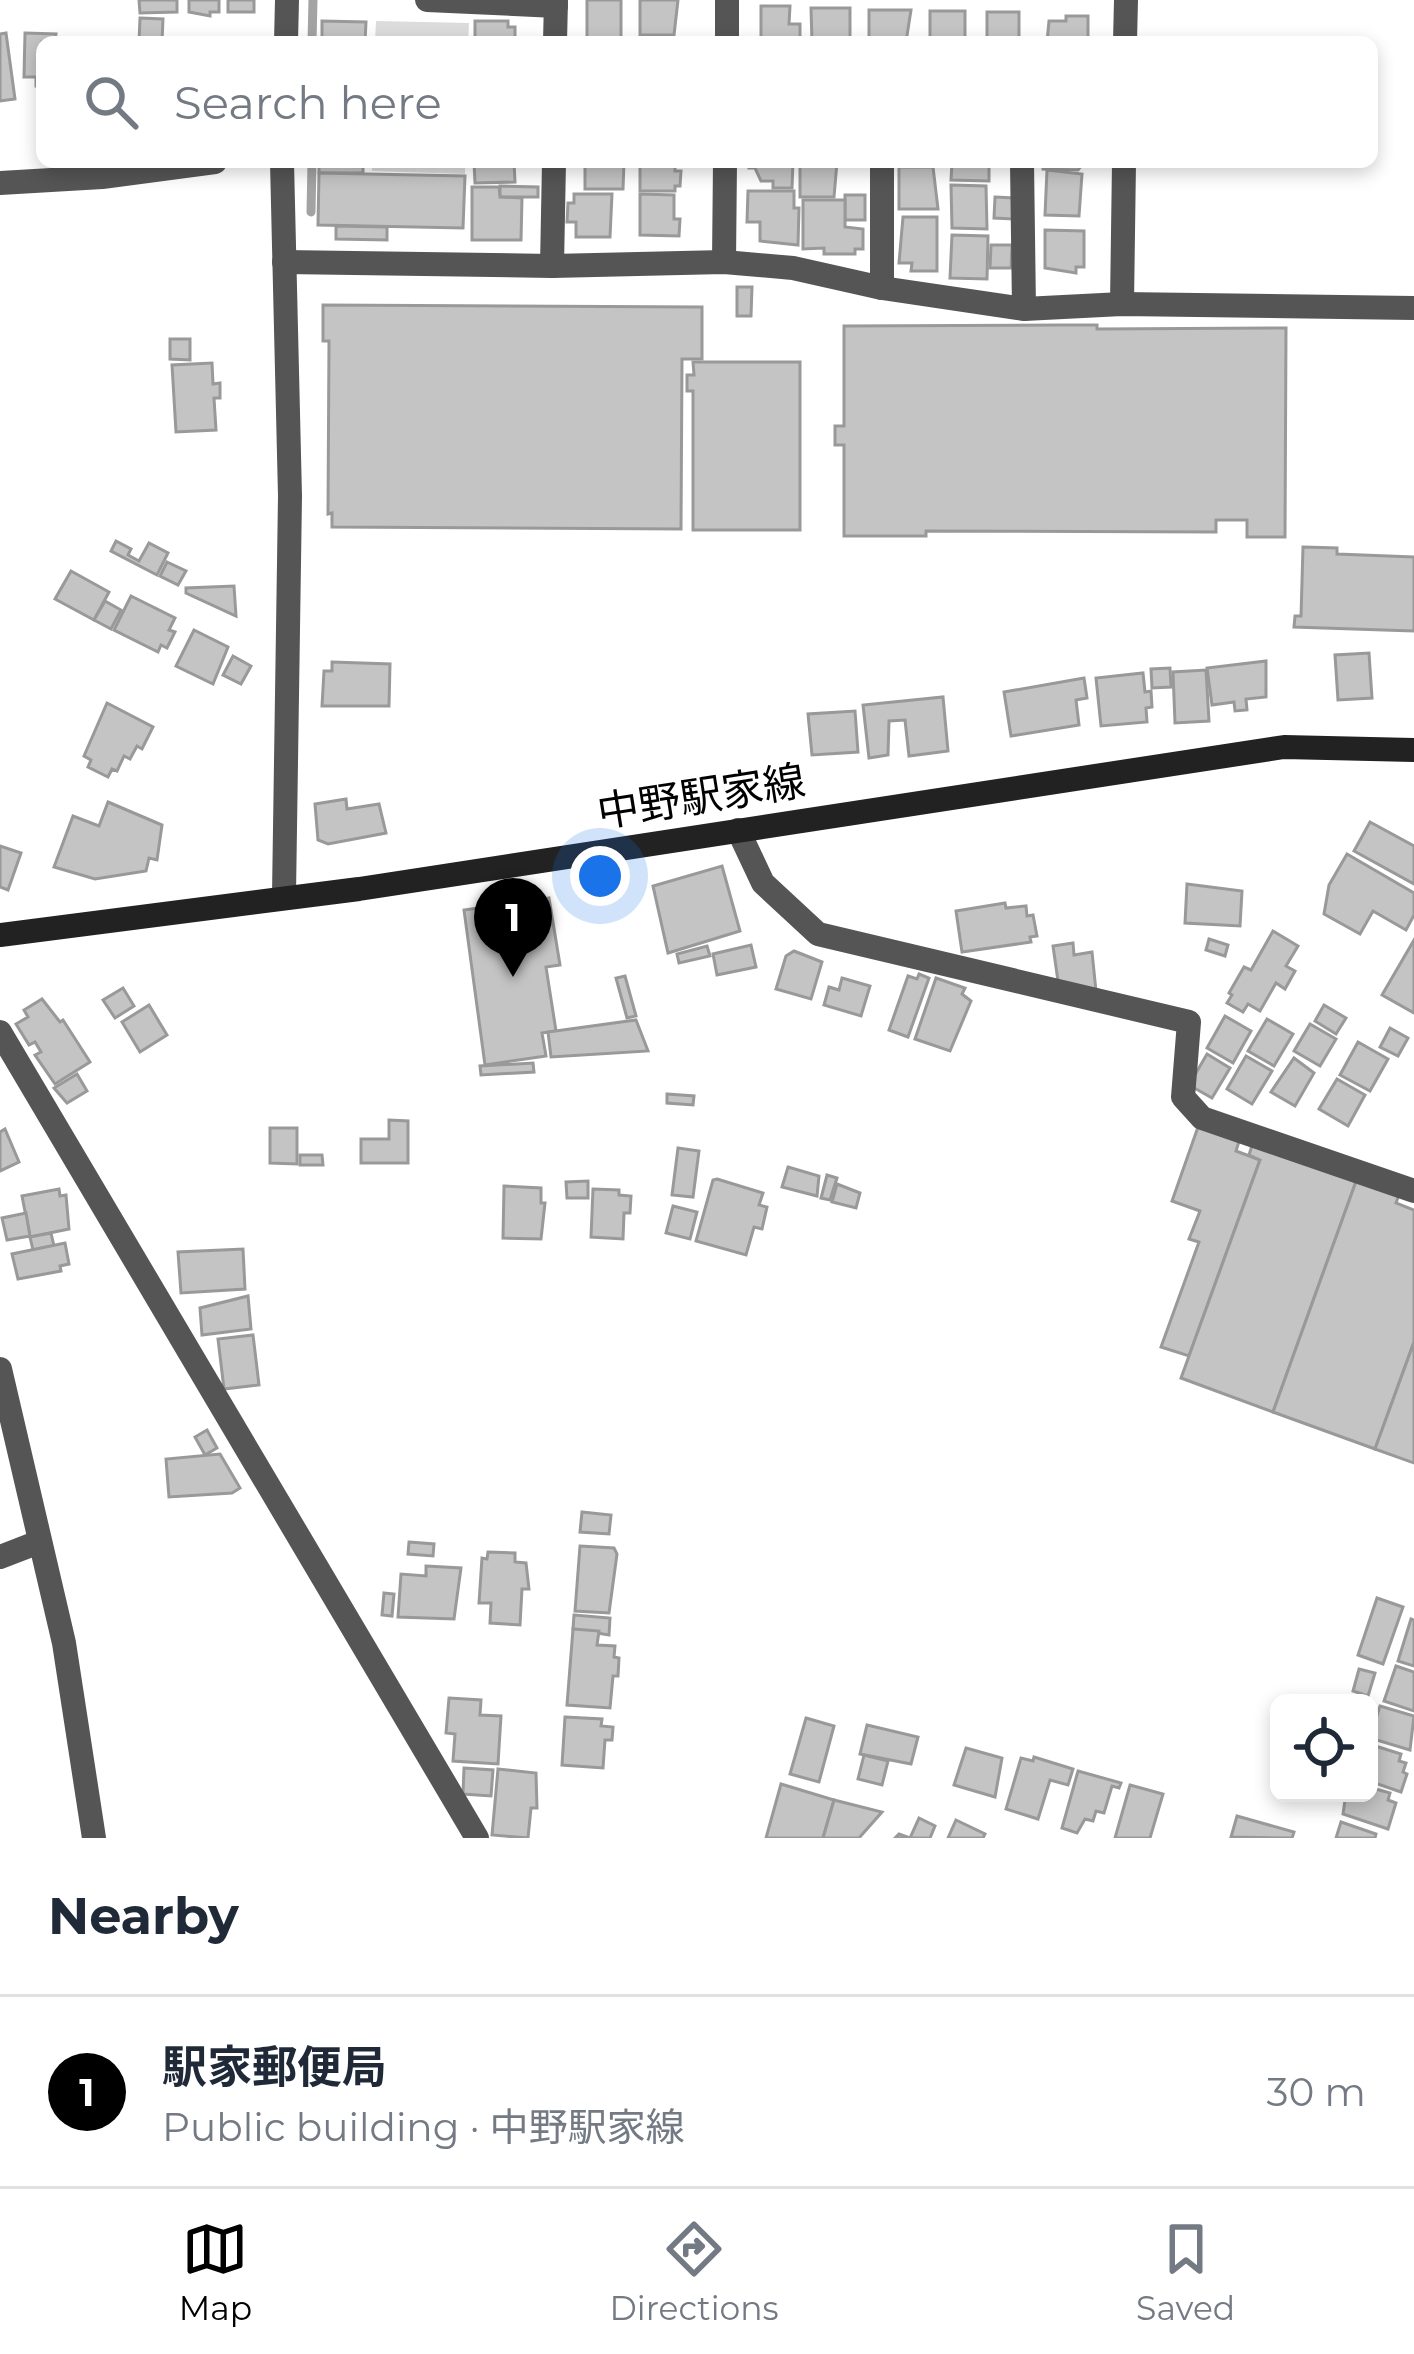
<!DOCTYPE html>
<meta charset="utf-8">
<style>
:root{--surface:#fff;--page:#f2f2f3;--text:#1f2937;--muted:#747a83;--line:#e0e1e3;--accent:#000}
body{margin:0;font-family:Montserrat,"Noto Sans JP",sans-serif;background:var(--page);color:var(--text)}
.controls{position:absolute;right:36px;bottom:36px;display:grid;overflow:hidden;border-radius:18px;box-shadow:0 6px 18px #0003}
.controls button{width:108px;height:108px;display:grid;place-items:center;padding:0;border:0;border-bottom:3px solid var(--line);background:var(--surface);color:var(--text);font:60px sans-serif}
.you{position:absolute;left:600px;top:876px;width:42px;height:42px;margin:-30px;border:9px solid #fff;border-radius:50%;background:#1a73e8;box-shadow:0 0 0 18px #1a73e833}
.badge{display:grid;place-items:center;width:78px;height:78px;border-radius:50%;background:var(--accent);color:#fff;font-size:39px;font-weight:700}
.pin{position:absolute;translate:-50% -99px;filter:drop-shadow(0 3px 6px #0008)}
.pin::after{content:'';position:absolute;top:63px;width:42px;height:36px;background:inherit;clip-path:polygon(0 0,100% 0,50% 100%)}
.list{margin:0;padding:0;list-style:none}
h2{display:flex;justify-content:space-between;align-items:center;height:156px;margin:0;padding:0 48px;font-size:51px}
h2 small{font-size:39px;font-weight:400;color:var(--muted)}
.list li{display:grid;grid-template-columns:78px 1fr auto;gap:36px;align-items:center;box-sizing:border-box;height:192px;padding:0 48px;border-top:3px solid var(--line)}
.list b{display:block;font-size:45px;white-space:nowrap}
.list p{margin:0;font-size:39px;white-space:nowrap;color:var(--muted)}
.list em{font-size:39px;font-style:normal;color:var(--muted)}
.icon{flex:none;width:66px;height:66px;fill:none;stroke:currentColor;stroke-width:2;stroke-linecap:round;stroke-linejoin:round}
.map{position:relative;flex:none;width:1414px;height:1838px;overflow:hidden}
.search{position:absolute;background:var(--surface);box-shadow:0 6px 18px #0003;left:36px;right:36px;top:36px;height:132px;display:flex;align-items:center;gap:30px;box-sizing:border-box;padding:0 42px;border-radius:18px;color:var(--muted);font-size:45px}
.sheet{height:348px;background:var(--surface)}
nav{display:flex;justify-content:space-around;align-items:center;box-sizing:border-box;height:168px;border-top:3px solid var(--line);background:var(--surface);font-size:33px;color:var(--muted)}
nav a{display:grid;justify-items:center;gap:6px}
nav .on{color:var(--accent)}
.map>svg:first-child{display:block}
.green{fill:#dcdcdc}
.lines{fill:none;stroke-linecap:round;stroke-linejoin:round}
.stream{stroke:#a3a3a3;stroke-width:9}
.building{fill:#c4c4c4;stroke:#999;stroke-width:3}
.street{stroke:#555;stroke-width:24}
.secondary{stroke:#222;stroke-width:24}
.labels{text-anchor:middle;stroke-width:10;stroke-linejoin:round;paint-order:stroke}
.street-label{font-size:42px;fill:#000;stroke:#fff}
</style>
<div class="map">
<svg width="1414" height="1838" viewBox="0 0 1414 1838">
<rect width="100%" height="100%" fill="#fff"/>
<g class="green">
<polygon points="376,21 469,23 468,42 375,42"/>
<polygon points="372,162 465,162 465,174 372,171"/>
</g>
<g class="lines">
<g class="stream">
<polyline points="312,42 313,0"/>
<polyline points="311,212 312,162"/>
</g>
</g>
<g class="building">
<polygon points="139,0 177,0 177,12 140,13"/>
<polygon points="189,0 219,0 219,12 210,12 210,16 189,12"/>
<rect x="228" y="0" width="26" height="12"/>
<polygon points="587,0 621,0 621,38 587,39"/>
<polygon points="640,0 678,0 674,35 640,35"/>
<polygon points="761,6 790,6 789,24 800,24 800,42 761,42"/>
<polygon points="811,8 850,8 850,41 812,42"/>
<polygon points="869,10 911,10 906,42 869,42"/>
<rect x="930" y="11" width="35" height="31"/>
<rect x="987" y="12" width="32" height="30"/>
<polygon points="1066,16 1088,16 1088,42 1047,42 1049,21 1066,21"/>
<polygon points="140,18 163,19 162,42 139,42"/>
<polygon points="322,21 366,22 365,42 322,42"/>
<polygon points="475,21 508,21 508,27 515,27 515,42 475,42"/>
<polygon points="6,33 15,99 0,101 0,34"/>
<polygon points="25,33 56,34 55,40 69,40 42,42 42,86 36,86 36,77 24,77"/>
<rect x="319" y="162" width="44" height="11"/>
<polygon points="474,162 514,162 515,182 475,183"/>
<polygon points="585,162 624,162 623,189 585,189"/>
<polygon points="640,162 675,162 675,171 681,171 680,186 675,186 675,191 640,191"/>
<polygon points="749,162 793,162 792,188 773,188 773,181 761,181 755,168 749,168"/>
<polygon points="800,162 837,162 834,197 800,197"/>
<polygon points="952,162 989,162 989,181 951,180"/>
<polygon points="1043,162 1082,162 1082,165 1078,170 1043,169"/>
<polygon points="899,167 933,167 938,209 899,209"/>
<polygon points="1047,170 1082,174 1079,216 1045,215"/>
<polygon points="319,173 465,176 463,228 318,225"/>
<polygon points="951,185 986,186 987,229 952,228"/>
<polygon points="500,186 538,187 538,197 500,197"/>
<polygon points="472,187 499,187 500,197 522,198 521,240 472,240"/>
<polygon points="748,191 794,191 794,208 799,208 798,245 760,241 760,222 747,222"/>
<polygon points="574,194 612,194 610,237 576,237 576,222 567,222 568,203 574,203"/>
<polygon points="640,194 674,195 674,219 680,219 679,236 640,235"/>
<rect x="845" y="195" width="20" height="25"/>
<polygon points="995,197 1014,198 1013,219 994,218"/>
<polygon points="803,200 845,200 845,227 863,229 863,249 855,249 855,254 824,254 824,248 803,249"/>
<polygon points="903,217 937,217 937,271 911,271 912,263 899,263"/>
<polygon points="336,226 387,227 387,240 336,239"/>
<polygon points="1045,230 1084,231 1084,267 1076,267 1076,273 1045,268"/>
<polygon points="952,235 988,236 987,279 950,278"/>
<polygon points="991,245 1012,245 1011,268 990,268"/>
<polygon points="737,287 752,287 751,316 737,316"/>
<polygon points="323,305 702,307 702,359 682,359 681,529 332,527 332,513 328,514 329,341 323,341"/>
<polygon points="1060,325 1097,325 1097,329 1286,328 1285,537 1247,537 1247,520 1216,520 1216,532 926,531 926,536 844,536 844,445 835,445 835,426 844,426 844,326"/>
<polygon points="170,339 190,339 190,360 170,359"/>
<polygon points="693,362 800,362 800,530 693,530 693,391 687,391 687,375 694,375"/>
<polygon points="212,363 213,384 220,383 220,398 214,398 216,430 176,432 172,365"/>
<polygon points="116,541 131,549 128,555 139,561 149,543 168,553 157,575 111,551"/>
<polygon points="1303,547 1337,548 1337,554 1414,557 1414,631 1294,627 1295,616 1301,616"/>
<polygon points="167,562 186,571 178,585 160,576"/>
<polygon points="71,571 109,592 94,620 55,599"/>
<polygon points="234,586 236,616 186,593 186,588"/>
<polygon points="131,596 175,618 169,630 175,632 167,648 161,645 158,652 114,630"/>
<polygon points="105,601 121,610 111,629 94,620"/>
<polygon points="194,630 228,647 213,684 176,666"/>
<polygon points="1369,653 1372,698 1338,700 1335,655"/>
<polygon points="233,656 251,666 241,684 223,675"/>
<polygon points="1266,661 1266,697 1246,699 1247,710 1235,711 1234,702 1212,705 1207,668"/>
<polygon points="332,662 390,664 389,706 322,706 324,671 332,671"/>
<polygon points="1170,668 1171,687 1152,688 1151,669"/>
<polygon points="1206,670 1209,721 1175,723 1173,672"/>
<polygon points="1143,673 1145,692 1151,691 1152,707 1146,708 1147,722 1101,726 1096,678"/>
<polygon points="1084,678 1087,698 1076,700 1079,725 1011,736 1004,692"/>
<polygon points="943,697 948,751 909,756 905,720 889,721 888,755 869,758 863,705"/>
<polygon points="107,703 153,727 142,749 137,746 130,759 124,756 117,771 112,769 108,777 88,767 91,760 84,756"/>
<polygon points="855,711 858,752 812,755 808,714"/>
<polygon points="346,799 347,809 379,804 386,833 328,844 318,840 315,804"/>
<polygon points="108,802 162,825 157,860 149,858 146,871 95,879 54,867 73,816 99,826"/>
<polygon points="1370,822 1414,846 1414,884 1354,851"/>
<polygon points="0,846 21,853 8,890 0,887"/>
<polygon points="1347,854 1414,893 1414,915 1406,930 1373,911 1360,934 1324,914 1329,885"/>
<polygon points="722,866 740,931 668,953 653,886"/>
<polygon points="1187,884 1242,891 1240,926 1185,923"/>
<polygon points="549,898 560,965 546,967 556,1031 542,1033 546,1056 485,1065 464,910"/>
<polygon points="1005,903 1006,908 1026,906 1027,916 1033,915 1037,936 1030,937 1031,942 962,952 956,911"/>
<polygon points="1273,931 1298,946 1286,966 1295,971 1285,989 1276,983 1260,1011 1248,1004 1243,1012 1227,1003 1232,995 1229,993 1244,967 1251,970"/>
<polygon points="1209,939 1228,945 1225,956 1206,950"/>
<polygon points="1414,940 1414,1013 1382,995"/>
<polygon points="1073,943 1074,955 1092,952 1096,991 1059,988 1053,946"/>
<polygon points="751,945 756,967 717,975 713,954"/>
<polygon points="707,946 710,956 679,963 677,954"/>
<polygon points="794,951 822,962 811,999 776,989 786,956"/>
<polygon points="919,974 929,978 908,1037 889,1030 908,976 917,979"/>
<polygon points="625,976 636,1016 627,1018 616,978"/>
<polygon points="842,978 870,986 861,1016 824,1005 829,987 839,990"/>
<polygon points="936,978 965,988 962,994 971,1001 950,1051 915,1039"/>
<polygon points="123,988 134,1006 115,1018 103,1000"/>
<polygon points="42,999 60,1022 63,1020 90,1062 55,1084 35,1055 41,1052 35,1042 29,1045 16,1024 28,1017 24,1010"/>
<polygon points="149,1005 167,1035 140,1052 122,1022"/>
<polygon points="1324,1005 1346,1018 1336,1034 1315,1021"/>
<polygon points="1225,1016 1251,1031 1233,1063 1207,1048"/>
<polygon points="1267,1019 1293,1034 1274,1066 1248,1051"/>
<polygon points="636,1020 648,1051 551,1057 548,1032"/>
<polygon points="1310,1024 1336,1039 1320,1066 1294,1051"/>
<polygon points="1390,1028 1408,1038 1398,1056 1380,1047"/>
<polygon points="1358,1042 1388,1059 1370,1091 1340,1075"/>
<polygon points="1207,1054 1230,1068 1212,1098 1189,1085"/>
<polygon points="1246,1056 1272,1071 1252,1104 1227,1089"/>
<polygon points="1294,1058 1314,1073 1295,1106 1271,1092"/>
<polygon points="533,1063 534,1072 481,1075 480,1066"/>
<polygon points="77,1074 87,1091 67,1103 54,1088"/>
<polygon points="1337,1079 1365,1095 1348,1126 1319,1109"/>
<polygon points="667,1094 694,1096 693,1105 667,1103"/>
<polygon points="389,1120 408,1121 408,1163 361,1163 361,1139 389,1139"/>
<polygon points="1198,1127 1241,1135 1236,1151 1260,1160 1189,1356 1161,1347 1199,1242 1189,1239 1200,1211 1172,1201"/>
<polygon points="270,1128 297,1128 297,1164 270,1163"/>
<polygon points="5,1129 19,1162 0,1171 0,1132"/>
<polygon points="1254,1139 1358,1176 1273,1412 1181,1378 1260,1160 1249,1155"/>
<polygon points="678,1148 699,1151 693,1197 672,1195"/>
<polygon points="300,1155 322,1155 323,1165 300,1165"/>
<polygon points="788,1167 819,1176 817,1196 782,1187"/>
<polygon points="827,1175 837,1178 830,1200 821,1198"/>
<polygon points="1358,1176 1400,1192 1396,1203 1414,1210 1414,1342 1375,1449 1273,1412"/>
<polygon points="717,1179 763,1193 759,1205 767,1207 762,1229 754,1227 746,1255 696,1241 713,1180"/>
<polygon points="588,1181 588,1198 567,1198 566,1182"/>
<polygon points="837,1184 860,1193 856,1208 832,1202"/>
<polygon points="504,1186 541,1188 541,1203 545,1203 541,1239 503,1238"/>
<polygon points="59,1189 60,1196 66,1195 69,1229 30,1237 22,1196"/>
<polygon points="593,1189 619,1190 619,1195 631,1196 630,1213 624,1213 623,1239 591,1237"/>
<polygon points="673,1206 697,1212 690,1239 666,1233"/>
<polygon points="26,1213 30,1236 7,1240 2,1218"/>
<polygon points="51,1233 54,1246 33,1250 30,1237"/>
<polygon points="65,1243 69,1264 60,1266 61,1271 18,1279 12,1254"/>
<polygon points="243,1249 245,1289 181,1293 178,1252"/>
<polygon points="248,1296 251,1329 202,1335 200,1308"/>
<polygon points="253,1335 259,1385 224,1389 218,1339"/>
<polygon points="1414,1342 1414,1463 1375,1449"/>
<polygon points="207,1430 217,1448 205,1455 195,1437"/>
<polygon points="220,1454 240,1488 232,1493 169,1497 166,1459"/>
<polygon points="582,1512 611,1515 609,1534 580,1532"/>
<polygon points="409,1542 434,1544 433,1556 408,1554"/>
<polygon points="580,1546 614,1548 617,1554 609,1613 575,1611"/>
<polygon points="488,1552 515,1553 515,1562 526,1563 529,1589 522,1589 520,1625 490,1623 491,1603 479,1603 482,1558 487,1559"/>
<polygon points="426,1566 461,1568 454,1619 398,1617 401,1574 426,1576"/>
<polygon points="384,1593 394,1594 392,1616 382,1615"/>
<polygon points="1377,1598 1403,1607 1383,1664 1358,1655"/>
<polygon points="574,1615 610,1618 609,1635 573,1629"/>
<polygon points="1411,1619 1414,1620 1414,1666 1398,1661"/>
<polygon points="573,1629 599,1631 597,1645 615,1646 614,1657 619,1658 618,1676 613,1676 610,1708 567,1705"/>
<polygon points="1396,1666 1414,1672 1414,1711 1384,1701"/>
<polygon points="1359,1669 1375,1673 1368,1696 1353,1691"/>
<polygon points="449,1698 481,1700 480,1715 501,1716 498,1764 453,1761 455,1734 446,1733"/>
<polygon points="1380,1706 1414,1716 1410,1750 1370,1738"/>
<polygon points="565,1717 602,1719 601,1726 613,1727 612,1740 605,1740 603,1768 562,1765"/>
<polygon points="806,1718 834,1726 819,1782 790,1774"/>
<polygon points="867,1725 918,1737 911,1764 860,1754"/>
<polygon points="1369,1744 1401,1754 1399,1761 1406,1763 1403,1772 1407,1774 1401,1792 1369,1781"/>
<polygon points="966,1748 1002,1758 995,1797 954,1785"/>
<polygon points="864,1755 888,1761 882,1785 858,1779"/>
<polygon points="1034,1757 1073,1769 1068,1785 1050,1780 1038,1819 1006,1809 1021,1758 1033,1761"/>
<polygon points="464,1768 493,1770 491,1796 463,1794"/>
<polygon points="498,1769 536,1773 537,1808 531,1808 528,1838 492,1835"/>
<polygon points="1078,1771 1121,1783 1119,1788 1112,1786 1104,1813 1096,1811 1093,1821 1085,1819 1077,1833 1062,1828"/>
<polygon points="781,1784 834,1800 823,1838 766,1838"/>
<polygon points="1130,1785 1163,1794 1150,1838 1115,1838"/>
<polygon points="1369,1787 1390,1793 1388,1800 1396,1803 1388,1829 1343,1814 1346,1793 1369,1793"/>
<polygon points="834,1800 882,1812 859,1838 823,1838"/>
<polygon points="1237,1816 1294,1832 1292,1838 1231,1837"/>
<polygon points="919,1818 935,1826 930,1838 895,1838 899,1834 910,1838"/>
<polygon points="956,1820 985,1834 983,1838 948,1838"/>
<polygon points="1341,1822 1376,1834 1375,1838 1336,1838"/>
</g>
<g class="lines">
<g class="street">
<polyline points="427,0 556,6"/>
<polyline points="286,42 287,0"/>
<polyline points="555,42 556,0"/>
<polyline points="727,42 727,0"/>
<polyline points="1125,42 1126,0"/>
<polyline points="282,162 290,496 284,895"/>
<polyline points="882,162 882,288"/>
<polyline points="1022,162 1024,309"/>
<polyline points="0,183 102,177 215,162"/>
<polyline points="284,262 552,266 724,262 793,268 882,288 1024,309 1122,304 1414,308"/>
<polyline points="724,262 725,162"/>
<polyline points="552,266 554,162"/>
<polyline points="1122,304 1124,162"/>
<polyline points="738,830 763,883 818,934 1189,1022 1183,1097 1202,1118 1414,1191"/>
<polyline points="0,1032 477,1838"/>
<polyline points="0,1369 64,1643 94,1838"/>
<polyline points="0,1557 39,1542"/>
</g>
<polyline class="secondary" points="0,935 359,889 1284,747 1414,750"/>
</g>
<g class="labels">
<g class="street-label">
<text transform="translate(701 796) rotate(-9)" y="15">中野駅家線</text>
</g>
</g>
</svg>
<div class="controls">
<button><svg class="icon" aria-label="locate" viewBox="0 0 24 24"><circle cx="12" cy="12" r="6"/><path d="M12 2v4M12 18v4M2 12h4M18 12h4"/></svg></button>
</div>
<div class="you"></div>
<div class="pin badge" style="left:513px;top:977px">1</div>
<div class="search"><svg class="icon" aria-label="search" viewBox="0 0 24 24"><circle cx="10" cy="10" r="6"/><path d="M15 15l6 6"/></svg>Search here</div>
</div>
<section class="sheet">
<h2>Nearby<small></small></h2>
<ul class="list">
<li><span class="badge">1</span><div><b>駅家郵便局</b><p>Public building · 中野駅家線</p></div><em>30 m</em></li>
</ul>
</section>
<nav>
<a class="on"><svg class="icon" aria-label="map" viewBox="0 0 24 24"><path d="M3 6l6-2 6 2 6-2v14l-6 2-6-2-6 2zM9 4v14M15 6v14"/></svg>Map</a>
<a><svg class="icon" aria-label="directions" viewBox="0 0 24 24"><path d="M12 3l9 9-9 9-9-9zM9 14v-3h6M13 9l2 2-2 2"/></svg>Directions</a>
<a><svg class="icon" aria-label="saved" viewBox="0 0 24 24"><path d="M7 4h10v16l-5-4-5 4z"/></svg>Saved</a>
</nav>
